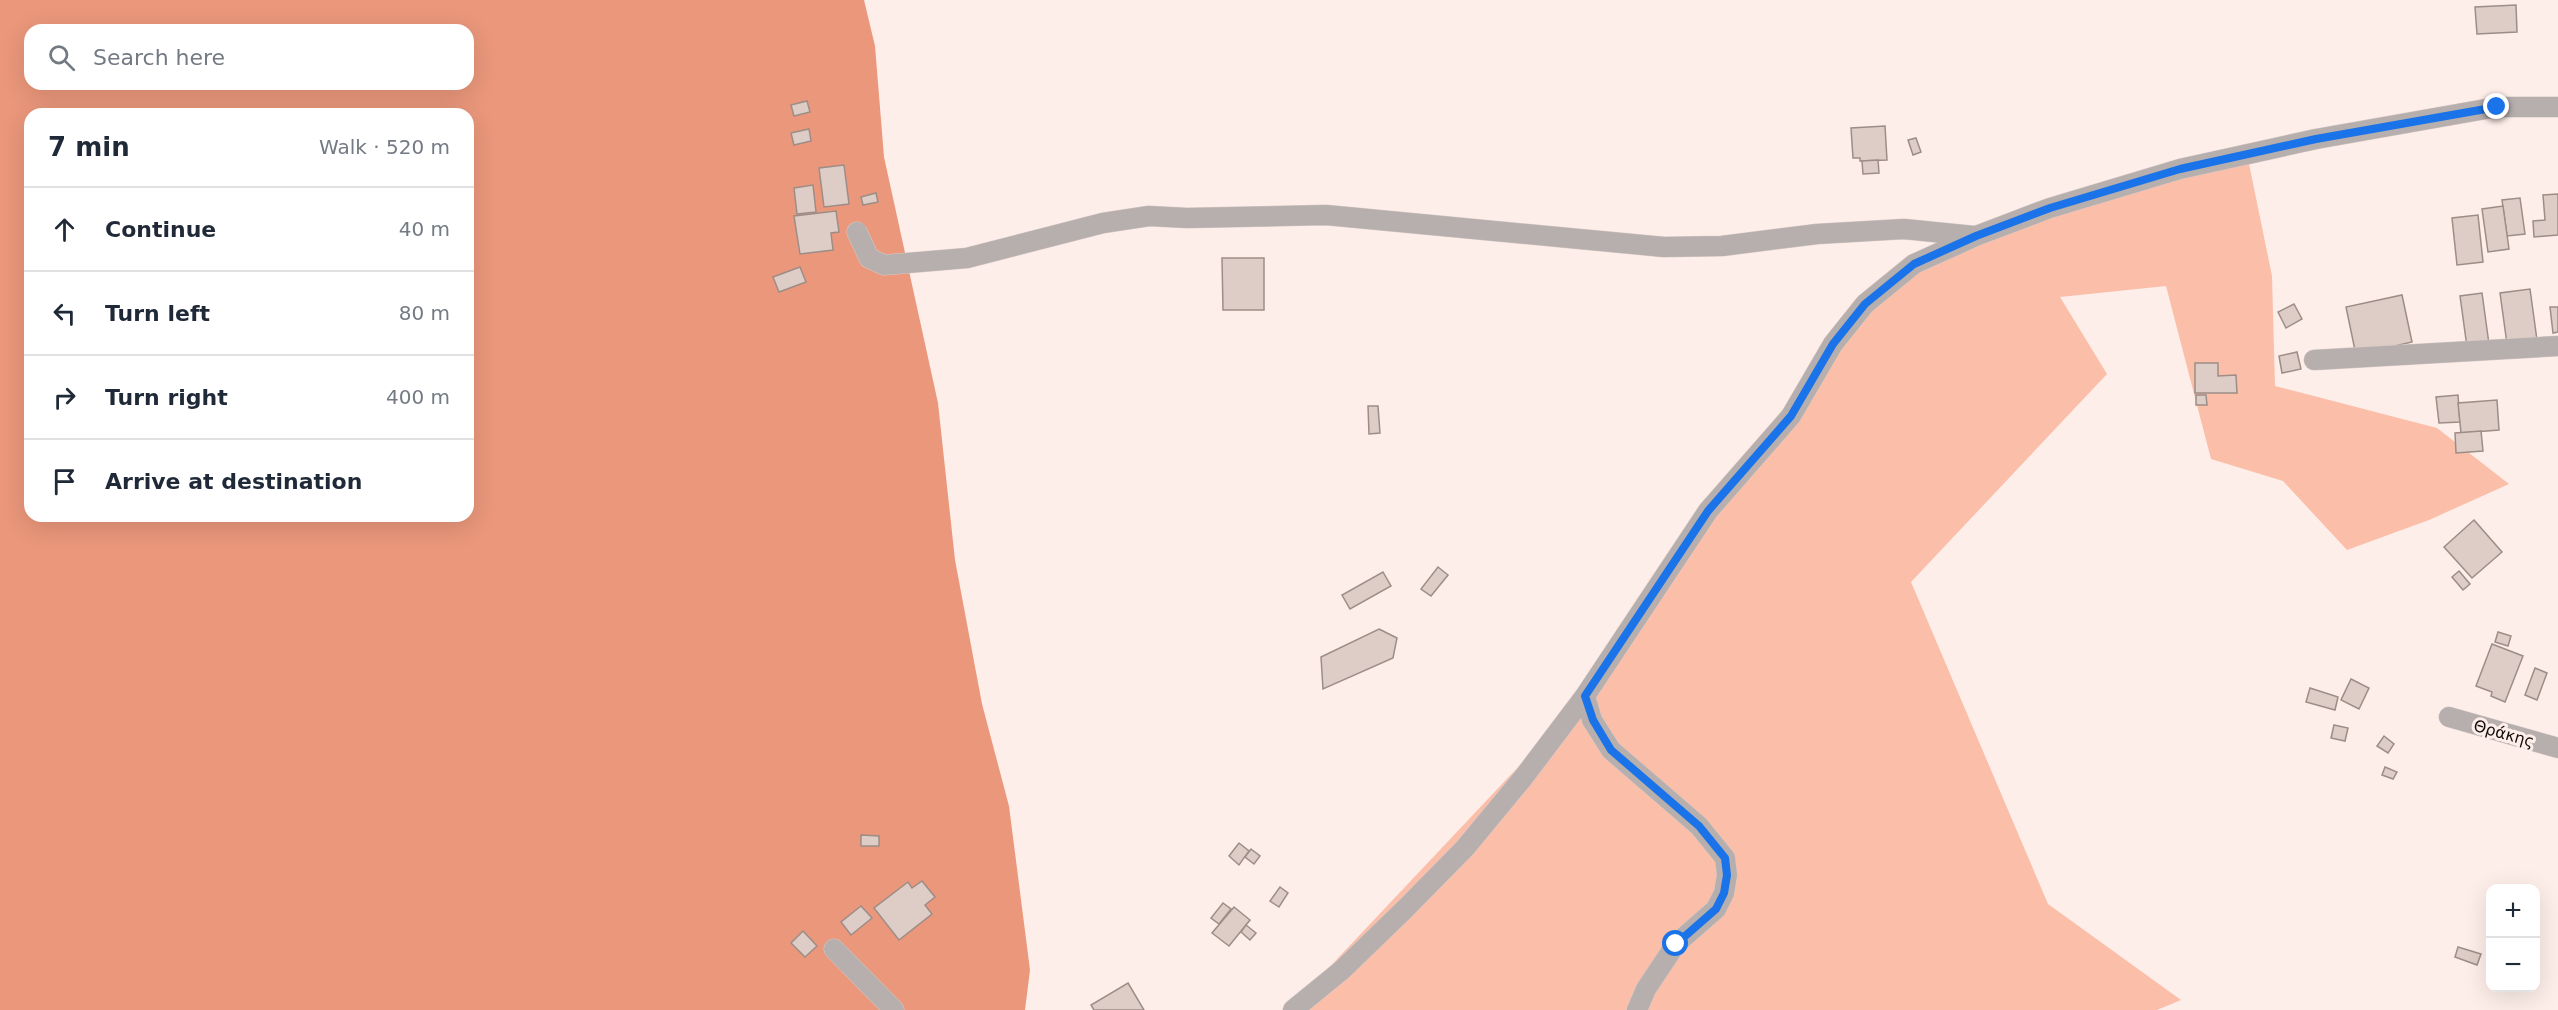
<!DOCTYPE html>
<meta charset="utf-8">
<style>
:root{--surface:#fff;--page:#f2f2f3;--text:#1f2937;--muted:#747a83;--line:#e0e1e3}
body{margin:0;font-family:"DejaVu Sans",sans-serif;background:var(--page);color:var(--text)}
.controls{position:absolute;right:18px;bottom:18px;display:grid;overflow:hidden;border-radius:12px;box-shadow:0 6px 24px #0002}
.controls button{width:54px;height:54px;display:grid;place-items:center;padding:0;border:0;border-bottom:2px solid var(--line);background:var(--surface);color:var(--text);font:30px sans-serif}
.stop{position:absolute;width:18px;height:18px;margin:-14px;border:4px solid #1a73e8;border-radius:50%;background:#fff}
.stop.end{background:#1a73e8;border-color:#fff;box-shadow:0 2px 6px #0008}
.list{margin:0;padding:0;list-style:none}
h2{display:flex;justify-content:space-between;align-items:center;height:78px;margin:0;padding:0 24px;font-size:26px}
h2 small{font-size:20px;font-weight:400;color:var(--muted)}
.list li{display:grid;grid-template-columns:39px 1fr auto;gap:18px;align-items:center;box-sizing:border-box;height:84px;padding:0 24px;border-top:2px solid var(--line)}
.list b{display:block;font-size:22px;white-space:nowrap}
.list em{font-size:20px;font-style:normal;color:var(--muted)}
.icon{flex:none;width:33px;height:33px;fill:none;stroke:currentColor;stroke-width:2;stroke-linecap:round;stroke-linejoin:round}
.map{position:relative;flex:none;width:2558px;height:1010px;overflow:hidden}
.search{position:absolute;background:var(--surface);box-shadow:0 6px 24px #0002;left:24px;top:24px;width:450px;height:66px;display:flex;align-items:center;gap:15px;box-sizing:border-box;padding:0 21px;border-radius:18px;color:var(--muted);font-size:22px}
.panel{position:absolute;background:var(--surface);box-shadow:0 6px 24px #0002;left:24px;top:108px;width:450px;height:414px;border-radius:18px}
.map>svg:first-child{display:block}
.green{fill:#fbbea9}
.forest{fill:#ea977b;fill-rule:evenodd}
.building{fill:#decdc7;stroke:#9d8d87;stroke-width:1.5}
.lines{fill:none;stroke-linecap:round;stroke-linejoin:round}
.minor-casing{stroke:#d8cac6;stroke-width:21}
.minor{stroke:#b7afad;stroke-width:20}
.route{stroke:#1a73e8;stroke-width:8}
.labels{text-anchor:middle;stroke-width:6;stroke-linejoin:round;paint-order:stroke}
.street-label{font-size:16px;fill:#130e0c;stroke:#fdeee9}
</style>
<div class="map">
<svg width="2558" height="1010" viewBox="0 0 2558 1010">
<rect width="100%" height="100%" fill="#fdeee9"/>
<polygon class="green" points="2247,154 2272,276 2275,386 2437,428 2509,484 2429,520 2347,550 2283,481 2211,459 2166,286 2060,297 2107,374 1911,582 2048,904 2181,1000 2157,1010 1289,1010 1585,696 1865,304 1976,236"/>
<path class="forest" d="M 0,0 L 864,0 L 875,46 L 884,157 L 938,403 L 955,560 L 982,704 L 1009,806 L 1030,970 L 1025,1010 L 0,1010 ZM 30,30 L 468,30 L 468,84 L 30,84 ZM 30,114 L 468,114 L 468,516 L 30,516 Z"/>
<g class="building">
<polygon points="2516,5 2517,32 2477,34 2475,7"/>
<polygon points="807,101 810,112 794,116 791,105"/>
<polygon points="1885,126 1887,160 1860,161 1860,158 1853,158 1851,128"/>
<polygon points="809,129 811,141 794,145 791,133"/>
<polygon points="1916,138 1921,152 1913,155 1908,140"/>
<polygon points="1878,160 1879,173 1863,174 1862,161"/>
<polygon points="844,165 849,204 824,207 819,168"/>
<polygon points="813,185 816,212 797,214 794,188"/>
<polygon points="876,193 878,202 863,205 861,197"/>
<polygon points="2558,194 2558,235 2534,237 2533,221 2545,220 2543,195"/>
<polygon points="2520,198 2525,234 2507,236 2502,200"/>
<polygon points="2503,206 2509,249 2488,252 2482,209"/>
<polygon points="836,211 839,232 831,233 833,250 800,254 794,216"/>
<polygon points="2478,215 2483,262 2457,265 2452,218"/>
<polygon points="1222,258 1264,258 1264,310 1223,310"/>
<polygon points="800,267 806,282 779,292 773,277"/>
<polygon points="2530,289 2537,340 2507,344 2500,293"/>
<polygon points="2482,293 2489,344 2467,347 2460,296"/>
<polygon points="2402,295 2412,342 2356,355 2346,307"/>
<polygon points="2294,304 2302,319 2286,328 2278,312"/>
<polygon points="2550,307 2558,307 2558,332 2553,333"/>
<polygon points="2297,352 2301,369 2282,373 2279,356"/>
<polygon points="2195,363 2218,363 2218,376 2236,375 2237,393 2195,393"/>
<polygon points="2196,395 2206,395 2207,405 2196,405"/>
<polygon points="2458,395 2460,422 2439,423 2436,397"/>
<polygon points="2497,400 2499,430 2461,433 2458,403"/>
<polygon points="1368,406 1378,406 1380,433 1369,434"/>
<polygon points="2481,431 2483,451 2456,453 2455,433"/>
<polygon points="2474,520 2502,552 2472,578 2444,547"/>
<polygon points="1438,567 1448,575 1431,596 1421,589"/>
<polygon points="2459,571 2470,584 2463,590 2452,577"/>
<polygon points="1383,572 1391,586 1350,609 1342,595"/>
<polygon points="1379,629 1397,638 1393,658 1323,689 1321,657"/>
<polygon points="2498,632 2511,636 2508,646 2495,642"/>
<polygon points="2492,644 2523,656 2505,702 2491,696 2492,692 2476,686"/>
<polygon points="2535,668 2547,673 2537,700 2525,695"/>
<polygon points="2351,679 2369,688 2359,709 2341,700"/>
<polygon points="2310,688 2338,697 2335,710 2306,702"/>
<polygon points="2334,725 2348,728 2345,741 2331,738"/>
<polygon points="2384,736 2394,744 2388,753 2377,746"/>
<polygon points="2385,767 2397,772 2393,779 2382,775"/>
<polygon points="861,835 879,836 879,846 861,846"/>
<polygon points="1239,843 1249,851 1239,865 1229,856"/>
<polygon points="1251,849 1260,856 1254,864 1245,857"/>
<polygon points="922,881 935,897 925,905 932,914 899,940 874,908 908,882 912,888"/>
<polygon points="1280,887 1288,893 1279,907 1270,901"/>
<polygon points="1223,903 1231,909 1219,924 1211,918"/>
<polygon points="861,906 872,918 851,935 841,922"/>
<polygon points="1234,907 1250,920 1229,946 1212,933"/>
<polygon points="1246,925 1256,933 1250,940 1241,932"/>
<polygon points="803,931 817,946 805,957 791,943"/>
<polygon points="2458,947 2481,954 2477,965 2455,957"/>
<polygon points="1128,983 1144,1010 1094,1010 1091,1005"/>
</g>
<g class="lines">
<defs>
<g id="minor">
<polyline points="857,232 869,258 884,265 967,258 1103,223 1149,216 1187,218 1326,215 1664,247 1722,246 1817,234 1904,229 1974,236"/>
<polyline points="2314,360 2558,346"/>
<polyline points="1585,696 1592,720 1611,750 1699,826 1725,858 1727,875 1724,893 1716,909 1676,944 1646,989 1637,1010"/>
<polyline points="2449,717 2558,748"/>
<polyline points="834,949 894,1010"/>
<polyline points="1293,1010 1342,970 1405,909 1465,848 1523,778 1585,696 1708,511 1791,416 1833,344 1865,304 1914,264 1976,236 2050,208 2180,169 2316,139 2497,107 2558,107"/>
</g>
</defs>
<use href="#minor" class="minor-casing"/>
<use href="#minor" class="minor"/>
</g>
<g class="lines">
<polyline class="route" points="1676,944 1716,909 1724,893 1727,875 1725,858 1699,826 1611,750 1593,720 1585,696 1708,511 1791,416 1833,344 1865,304 1914,264 1976,236 2050,208 2180,169 2316,139 2497,107"/>
</g>
<g class="labels">
<g class="street-label">
<text transform="translate(2504 733) rotate(16)" y="6">Θράκης</text>
</g>
</g>
</svg>
<div class="controls">
<button>+</button>
<button>−</button>
</div>
<div class="stop" style="left:1676px;top:944px"></div>
<div class="stop end" style="left:2497px;top:107px"></div>
<div class="search"><svg class="icon" aria-label="search" viewBox="0 0 24 24"><circle cx="10" cy="10" r="6"/><path d="M15 15l6 6"/></svg>Search here</div>
<section class="panel">
<h2>7 min<small>Walk · 520 m</small></h2>
<ul class="list">
<li><svg class="icon" aria-label="ahead" viewBox="0 0 24 24"><path d="M12 20V5M6 11l6-6 6 6"/></svg><div><b>Continue</b></div><em>40 m</em></li>
<li><svg class="icon" aria-label="left" viewBox="0 0 24 24"><path d="M17 20v-9H6M10 6l-5 5 5 5"/></svg><div><b>Turn left</b></div><em>80 m</em></li>
<li><svg class="icon" aria-label="right" viewBox="0 0 24 24"><path d="M7 20v-9h11M14 6l5 5-5 5"/></svg><div><b>Turn right</b></div><em>400 m</em></li>
<li><svg class="icon" aria-label="arrive" viewBox="0 0 24 24"><path d="M6 21V4h12l-3 4 3 4H6"/></svg><div><b>Arrive at destination</b></div></li>
</ul>
</section>
</div>
